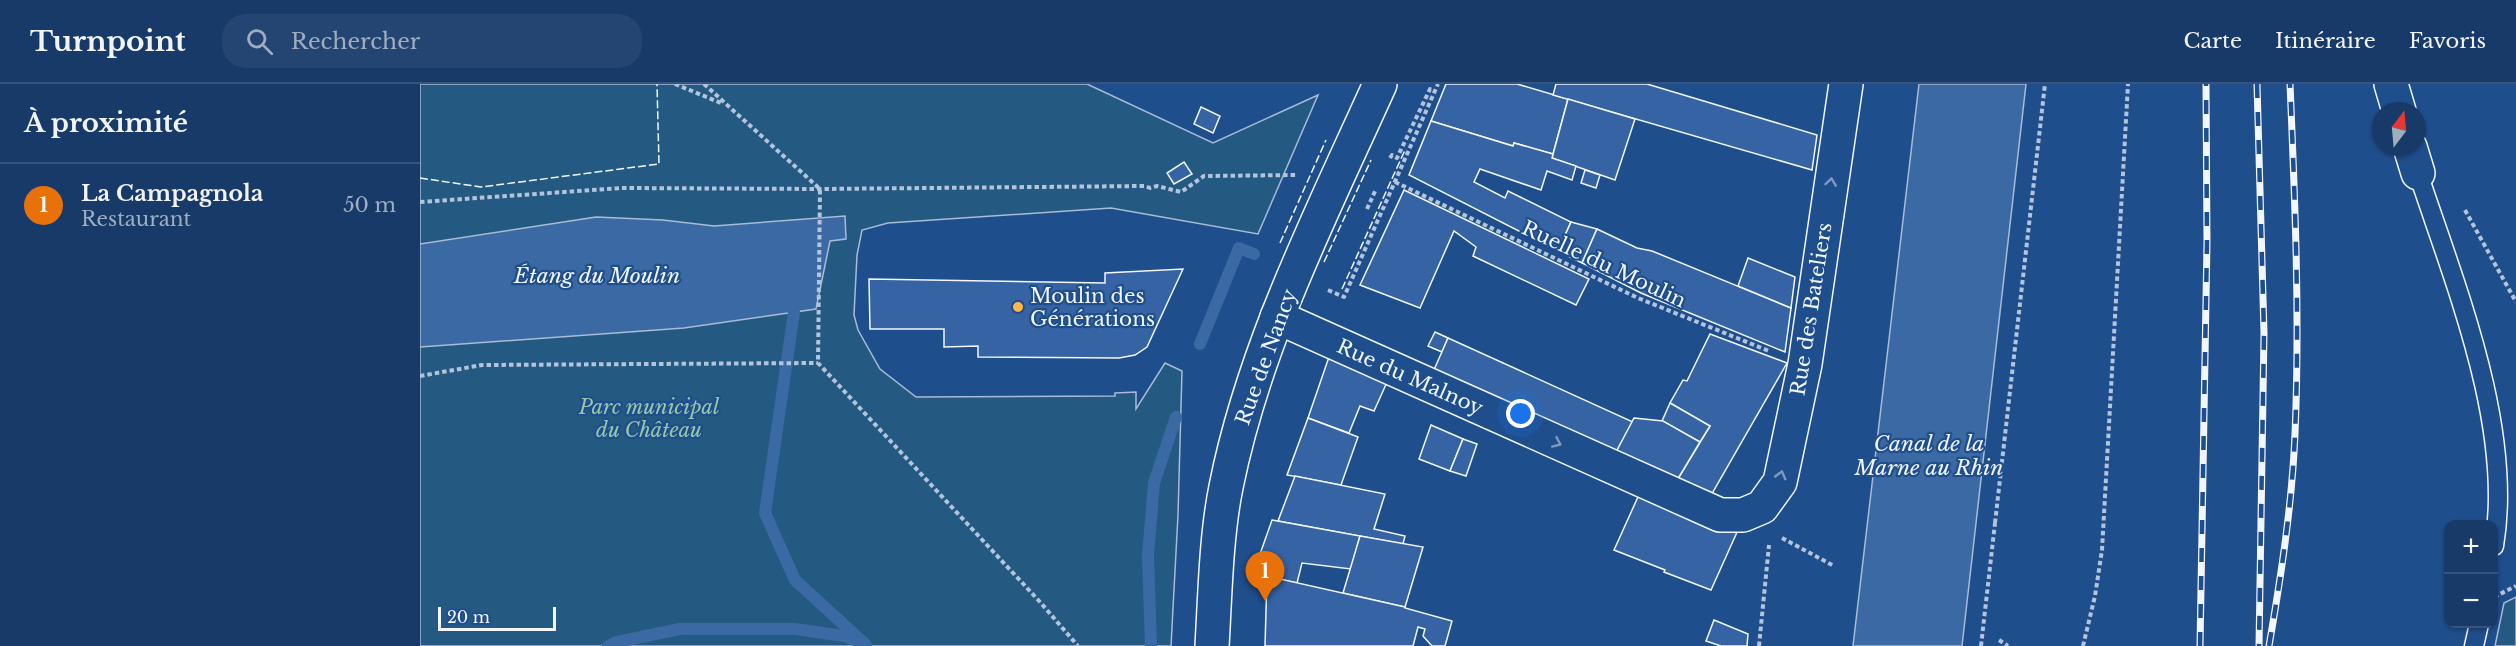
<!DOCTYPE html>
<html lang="fr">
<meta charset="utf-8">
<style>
:root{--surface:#173a69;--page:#244571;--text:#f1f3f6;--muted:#9eadc0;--line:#36547d;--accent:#95b2f1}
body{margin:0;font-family:"Libre Baskerville",serif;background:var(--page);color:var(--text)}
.controls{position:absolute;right:18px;bottom:18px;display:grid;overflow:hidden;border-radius:12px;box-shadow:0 2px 4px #0004}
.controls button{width:54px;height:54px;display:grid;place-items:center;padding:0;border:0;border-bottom:2px solid var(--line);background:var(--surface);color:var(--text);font:30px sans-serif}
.compass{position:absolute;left:1952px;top:18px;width:54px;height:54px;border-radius:50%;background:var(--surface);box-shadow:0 2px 4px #0004;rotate:16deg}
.scale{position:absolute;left:18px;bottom:15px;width:118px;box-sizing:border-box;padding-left:6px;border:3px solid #f2f6ff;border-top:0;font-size:16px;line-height:21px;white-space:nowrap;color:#f2f6ff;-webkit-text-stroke:4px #1f4e8c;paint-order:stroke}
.you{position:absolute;left:1101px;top:330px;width:21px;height:21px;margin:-15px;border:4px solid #fff;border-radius:50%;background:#1a73e8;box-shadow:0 0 0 9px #1a73e833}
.badge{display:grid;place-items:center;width:39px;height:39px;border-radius:50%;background:var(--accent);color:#fff;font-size:20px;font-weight:700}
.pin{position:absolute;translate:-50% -50px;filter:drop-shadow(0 2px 3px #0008)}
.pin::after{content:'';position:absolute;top:32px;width:21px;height:18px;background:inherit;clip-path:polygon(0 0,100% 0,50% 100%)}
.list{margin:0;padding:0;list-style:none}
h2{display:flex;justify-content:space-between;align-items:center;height:78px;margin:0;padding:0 24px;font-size:26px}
h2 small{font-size:20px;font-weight:400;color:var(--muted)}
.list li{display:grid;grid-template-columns:39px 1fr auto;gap:18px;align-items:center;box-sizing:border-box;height:84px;padding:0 24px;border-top:2px solid var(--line)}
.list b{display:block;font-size:22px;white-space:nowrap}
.list p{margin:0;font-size:20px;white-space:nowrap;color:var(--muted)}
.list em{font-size:20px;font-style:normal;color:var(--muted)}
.icon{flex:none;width:33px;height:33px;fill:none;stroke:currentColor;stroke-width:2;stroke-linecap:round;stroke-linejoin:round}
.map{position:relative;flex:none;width:2096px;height:562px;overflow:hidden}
header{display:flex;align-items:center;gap:36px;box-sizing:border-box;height:84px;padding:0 30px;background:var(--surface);border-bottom:2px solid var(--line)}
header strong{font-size:28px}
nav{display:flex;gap:33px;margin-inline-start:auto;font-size:21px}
.search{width:420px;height:54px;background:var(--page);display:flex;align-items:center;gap:15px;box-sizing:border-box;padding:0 21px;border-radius:24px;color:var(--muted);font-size:22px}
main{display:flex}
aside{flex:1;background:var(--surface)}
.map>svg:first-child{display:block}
.green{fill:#245a82;stroke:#a8bbd7;stroke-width:1.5}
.water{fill:#3b69a3;stroke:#a8bbd7;stroke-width:1.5}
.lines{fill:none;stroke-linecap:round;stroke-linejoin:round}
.stream{stroke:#3b69a3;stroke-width:12}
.building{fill:#3563a3;stroke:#f2f6ff;stroke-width:1.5}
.service-casing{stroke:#f2f6ff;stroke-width:21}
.minor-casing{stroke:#f2f6ff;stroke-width:36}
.secondary-casing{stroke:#f2f6ff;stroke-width:36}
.path{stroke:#b3c4dc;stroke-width:4;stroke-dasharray:4.5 3;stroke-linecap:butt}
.service{stroke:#1f4e8c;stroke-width:18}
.minor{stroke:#1f4e8c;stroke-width:33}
.secondary{stroke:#1f4e8c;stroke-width:33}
.rail-casing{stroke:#f2f6ff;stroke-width:7}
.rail{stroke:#1f4e8c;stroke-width:4.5;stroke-dasharray:14;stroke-linecap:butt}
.path-bridge{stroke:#b3c4dc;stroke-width:4;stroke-dasharray:4.5 3;stroke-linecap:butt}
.fence{stroke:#f2f6ff;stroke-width:1.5;stroke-dasharray:8 3;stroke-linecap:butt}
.oneway{stroke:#7e9ac0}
.poi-dot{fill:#ffb74d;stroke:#1f4e8c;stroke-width:2}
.labels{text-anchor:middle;stroke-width:4.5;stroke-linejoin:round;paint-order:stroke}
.street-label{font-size:20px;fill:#f2f6ff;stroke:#1f4e8c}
.poi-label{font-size:20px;fill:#f2f6ff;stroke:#1f4e8c;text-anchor:start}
.park-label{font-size:20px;font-style:italic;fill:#97c8a6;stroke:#1f4e8c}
.water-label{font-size:21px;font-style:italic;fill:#f2f6ff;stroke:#1f4e8c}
</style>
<header>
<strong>Turnpoint</strong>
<div class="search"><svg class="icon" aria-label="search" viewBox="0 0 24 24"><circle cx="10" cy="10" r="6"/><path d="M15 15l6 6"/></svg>Rechercher</div>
<nav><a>Carte</a><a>Itinéraire</a><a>Favoris</a></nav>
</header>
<main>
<aside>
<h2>À proximité<small></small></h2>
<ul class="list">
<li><span class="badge" style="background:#e8710a">1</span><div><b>La Campagnola</b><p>Restaurant</p></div><em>50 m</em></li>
</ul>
</aside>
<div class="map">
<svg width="2096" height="562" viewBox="0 0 2096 562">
<rect width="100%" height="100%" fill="#1f4e8c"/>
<g class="green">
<polygon points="0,0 667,0 793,59 898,11 838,150 691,124 468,139 442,146 437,171 434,231 438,246 460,285 496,313 695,312 695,309 716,308 716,325 745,279 762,287 758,431 751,562 0,562"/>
<polygon points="2096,513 2096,562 2075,562 2084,519"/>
</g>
<g class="water">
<polygon points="1499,0 1606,0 1542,562 1433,562"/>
<polygon points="425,132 426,155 410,157 396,225 264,244 0,263 0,160 176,133 243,136 294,142"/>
</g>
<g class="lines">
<g class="stream">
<polyline points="374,228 345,429 375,496 446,561"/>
<polyline points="780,260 819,164 834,170"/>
<polyline points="188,562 197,558 260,545 375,545 424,552 438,557"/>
<polyline points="731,562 728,471 734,399 756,333"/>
</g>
</g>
<g class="building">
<polygon points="1026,0 1097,0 1148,15 1133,70 1094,59 1093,62 1011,37"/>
<polygon points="1136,0 1227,0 1397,51 1392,86 1133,11"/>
<polygon points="1148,15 1215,35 1195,96 1132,74"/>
<polygon points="781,23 800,32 793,49 774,40"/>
<polygon points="1011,37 1093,62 1094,59 1133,70 1132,74 1156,82 1152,96 1127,87 1121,106 1060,85 1054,98 1085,114 1088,107 1151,138 1138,167 989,91"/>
<polygon points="764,78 772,90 754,100 747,89"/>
<polygon points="1165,86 1180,91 1176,104 1161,99"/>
<polygon points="984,106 1169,195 1156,221 1053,172 1056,163 1034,147 1000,224 940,201"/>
<polygon points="1151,138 1177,145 1162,179 1138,167"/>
<polygon points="1177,145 1217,164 1232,167 1371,224 1365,268 1221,209 1162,179"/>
<polygon points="1328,174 1375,193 1371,224 1318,202"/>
<polygon points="763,185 727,263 715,271 699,274 558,273 558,262 524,263 524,245 450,245 449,195 685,199 685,189"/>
<polygon points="1015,248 1028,254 1022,268 1008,262"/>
<polygon points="1290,250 1367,279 1290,413 1256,398 1290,342 1250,319 1263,296 1267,297"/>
<polygon points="1028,254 1213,338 1195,370 1013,288"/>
<polygon points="910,270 968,296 954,327 940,322 929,349 888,334"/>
<polygon points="1250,319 1290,342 1280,358 1242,337"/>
<polygon points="888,334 938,353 921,401 867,391"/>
<polygon points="1214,334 1243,337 1280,358 1256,398 1195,370"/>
<polygon points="1011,341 1043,355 1030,387 999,375"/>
<polygon points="1043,355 1057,360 1046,392 1030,387"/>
<polygon points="875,392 965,410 954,445 985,452 983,460 858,437"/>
<polygon points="1222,404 1318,446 1291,506 1244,488 1245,486 1194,466"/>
<polygon points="852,436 940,452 931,485 882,479 877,499 833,490"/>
<polygon points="940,452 1003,463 985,523 923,509"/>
<polygon points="847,492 985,523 985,524 1032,537 1025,562 1012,562 1003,552 1005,545 998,543 993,562 845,562"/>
<polygon points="1294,536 1328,550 1327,562 1301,562 1286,557"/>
</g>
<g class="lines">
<defs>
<g id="service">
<path d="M 1998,89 C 2035,201 2094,343 2074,462"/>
<polyline points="2054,562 2059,540"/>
</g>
<g id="minor">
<polyline points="1971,0 1979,27"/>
<polyline points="1990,63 1998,89"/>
<polyline points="857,233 1300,431 1323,431 1342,423 1360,398 1385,280 1426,0"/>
</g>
<path id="secondary" d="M 792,562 C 795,512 796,452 806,403 C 834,262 901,131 960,0"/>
</defs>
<use href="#service" class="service-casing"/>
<use href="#minor" class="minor-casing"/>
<use href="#secondary" class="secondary-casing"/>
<g class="path">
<polyline points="255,0 301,19"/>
<polyline points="284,0 400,105 398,279 620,518 658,562"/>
<polyline points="970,74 972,71 977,74 1010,5 1014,7"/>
<polyline points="975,98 1218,214 1349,267"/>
<polyline points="0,118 202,104 400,105 725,102 730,104 737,102 761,108 784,92 878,91"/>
<polyline points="947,125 956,105"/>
<polyline points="2045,126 2096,218"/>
<polyline points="908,206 924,213 1018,0"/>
<polyline points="0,292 62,281 398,279"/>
<polyline points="1575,439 1625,0"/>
<polyline points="1362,454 1414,482"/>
<polyline points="2074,513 2096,502"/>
<polyline points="1579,556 1588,562"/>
<polyline points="1339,562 1349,461"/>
<polyline points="1663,562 1675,512 1682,466 1708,0"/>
</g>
<use href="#service" class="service"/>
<use href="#minor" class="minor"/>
<use href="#secondary" class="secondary"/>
<defs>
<g id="rail">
<polyline points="1837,0 1844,249 1839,562"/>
<polyline points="1780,562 1787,158 1786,0"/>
<path d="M 1849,562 C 1861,492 1872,421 1875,350 C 1880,233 1875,117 1870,0"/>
</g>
</defs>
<use href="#rail" class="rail-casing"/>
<use href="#rail" class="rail"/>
<polyline class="path-bridge" points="1561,562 1575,439"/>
<g class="fence">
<polyline points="0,94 61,103 239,80 237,0"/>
<polyline points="860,159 906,56"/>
<polyline points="904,178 951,76"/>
<polyline points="922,205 985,66"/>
</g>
</g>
<defs><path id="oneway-chevron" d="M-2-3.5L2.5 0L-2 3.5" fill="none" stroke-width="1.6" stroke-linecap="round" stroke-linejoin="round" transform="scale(1.5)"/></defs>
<g class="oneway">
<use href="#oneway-chevron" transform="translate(1411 98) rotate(-82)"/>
<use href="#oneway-chevron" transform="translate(1137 359) rotate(24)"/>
<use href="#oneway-chevron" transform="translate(1361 391) rotate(-75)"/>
</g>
<circle class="poi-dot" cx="598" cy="223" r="6"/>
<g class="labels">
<g class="street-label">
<text transform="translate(1184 180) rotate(25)" y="7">Ruelle du Moulin</text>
<text transform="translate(1391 225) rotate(-81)" y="7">Rue des Bateliers</text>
<text transform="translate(846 273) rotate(-70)" y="7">Rue de Nancy</text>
<text transform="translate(990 293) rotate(24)" y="7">Rue du Malnoy</text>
</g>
<g class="poi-label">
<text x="610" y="219">Moulin des<tspan x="610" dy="23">Générations</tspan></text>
</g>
<g class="park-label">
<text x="229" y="330">Parc municipal<tspan x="229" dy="23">du Château</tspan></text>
</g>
<g class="water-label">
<text x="177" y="199">Étang du Moulin</text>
<text x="1509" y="367">Canal de la<tspan x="1509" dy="24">Marne au Rhin</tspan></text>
</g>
</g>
</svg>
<div class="controls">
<button>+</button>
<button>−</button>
</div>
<svg class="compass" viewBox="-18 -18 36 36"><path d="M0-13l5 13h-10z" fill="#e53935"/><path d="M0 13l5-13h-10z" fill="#9eadc0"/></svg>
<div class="scale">20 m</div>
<div class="you"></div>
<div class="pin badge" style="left:845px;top:517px;background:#e8710a">1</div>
</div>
</main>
